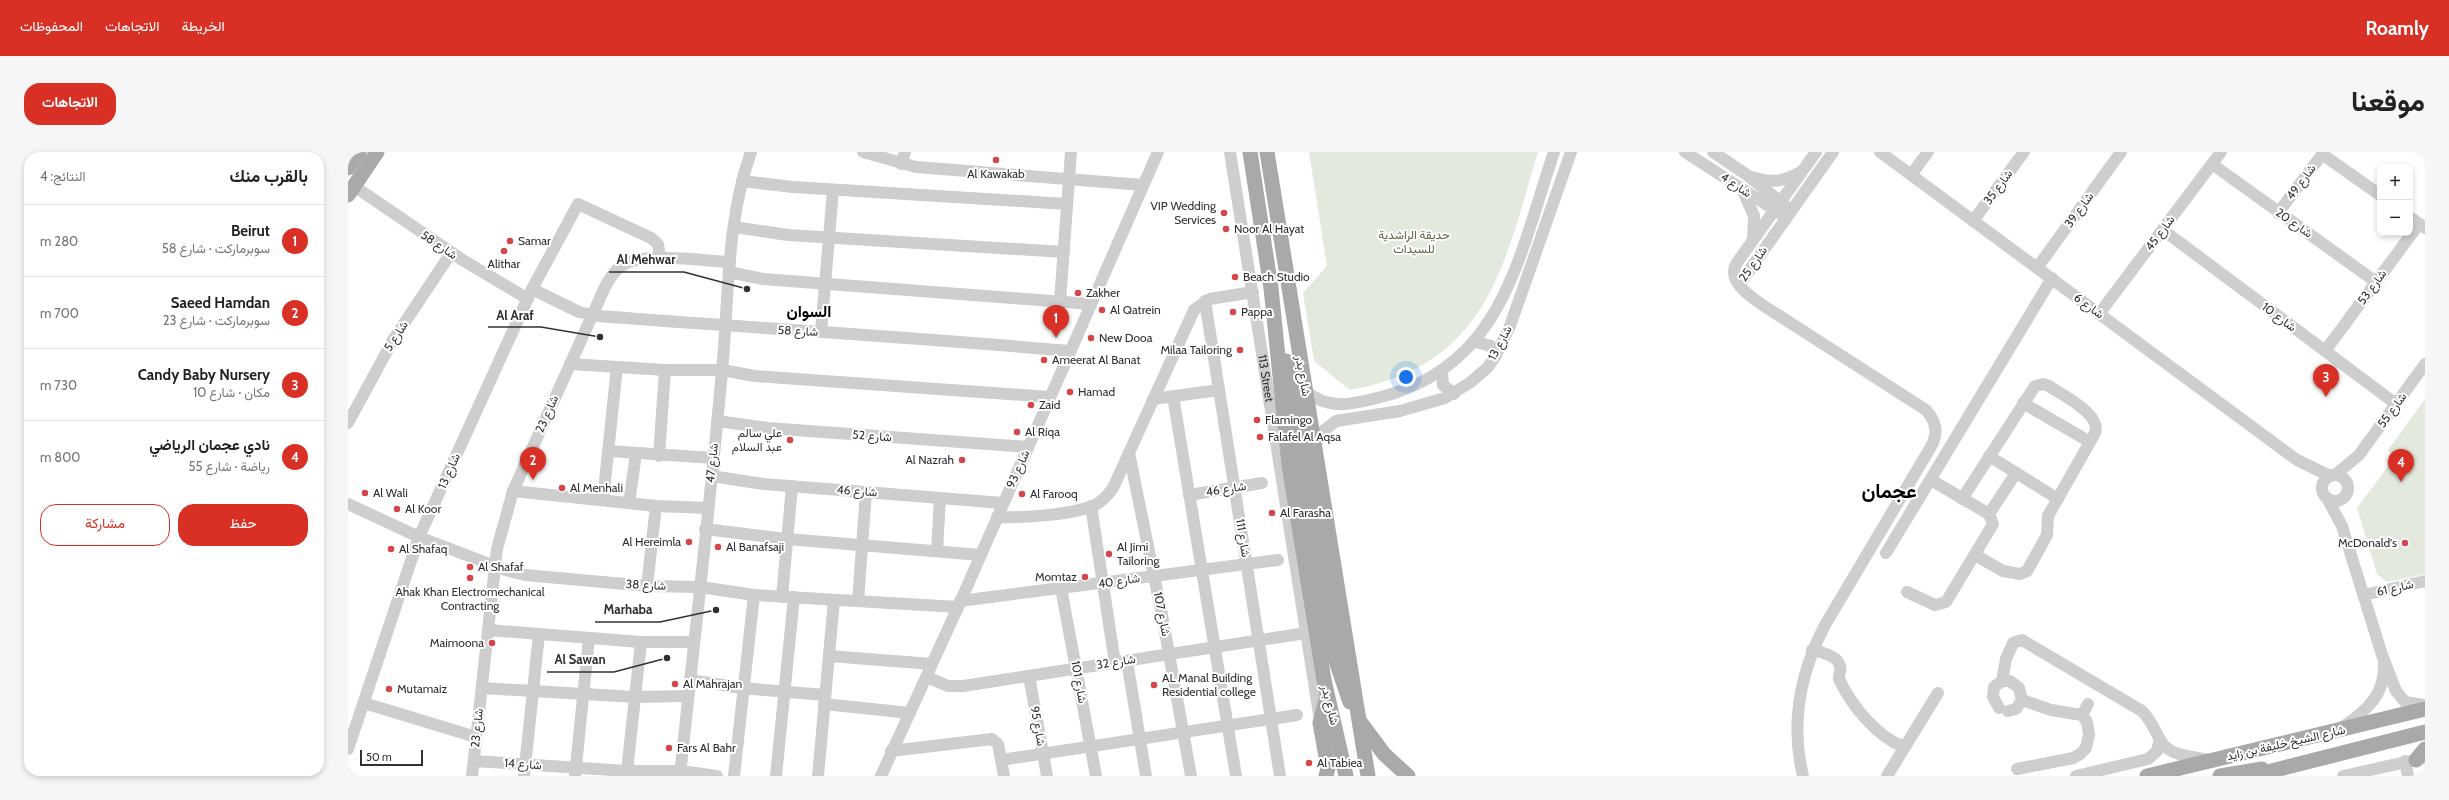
<!DOCTYPE html>
<html lang="ar">
<meta charset="utf-8">
<style>
:root{--surface:#fff;--page:#f6f6f6;--text:#222;--muted:#767676;--line:#e0e0e0;--accent:#d93025}
body{margin:0;font-family:Cabin,Vazirmatn,sans-serif;background:var(--page);color:var(--text);direction:rtl}
.controls{position:absolute;right:12px;top:12px;display:grid;overflow:hidden;border-radius:8px;box-shadow:0 2px 6px #0003}
.controls button{width:36px;height:36px;display:grid;place-items:center;padding:0;border:0;border-bottom:1px solid var(--line);background:var(--surface);color:var(--text);font:20px sans-serif}
.scale{position:absolute;left:12px;bottom:10px;width:63px;box-sizing:border-box;padding-left:4px;border:2px solid #313131;border-top:0;font-size:11px;line-height:14px;white-space:nowrap;color:#313131;-webkit-text-stroke:3px #fff;paint-order:stroke}
.you{position:absolute;left:1058px;top:225px;width:14px;height:14px;margin:-10px;border:3px solid #fff;border-radius:50%;background:#1a73e8;box-shadow:0 0 0 6px #1a73e833}
.badge{display:grid;place-items:center;width:26px;height:26px;border-radius:50%;background:var(--accent);color:#fff;font-size:13px;font-weight:700}
.pin{position:absolute;translate:-50% -33px;filter:drop-shadow(0 1px 2px #0008)}
.pin::after{content:'';position:absolute;top:21px;width:14px;height:12px;background:inherit;clip-path:polygon(0 0,100% 0,50% 100%)}
.list{margin:0;padding:0;list-style:none}
h2{display:flex;justify-content:space-between;align-items:center;height:52px;margin:0;padding:0 16px;font-size:17px}
h2 small{font-size:13px;font-weight:400;color:var(--muted)}
.list li{display:grid;grid-template-columns:26px 1fr auto;gap:12px;align-items:center;box-sizing:border-box;height:72px;padding:0 16px;border-top:1px solid var(--line)}
.list b{display:block;font-size:15px;white-space:nowrap}
.list p{margin:0;font-size:13px;white-space:nowrap;color:var(--muted)}
.list em{font-size:13px;font-style:normal;color:var(--muted)}
.actions{display:flex;gap:8px;padding:12px 16px}
.actions a{flex:1;padding:9px 0;border:1px solid var(--accent);border-radius:16px;text-align:center;font-size:14px;color:var(--accent)}
.actions .main{background:var(--accent);color:#fff}
.map{position:relative;flex:none;width:2077px;height:624px;overflow:hidden;direction:ltr;border-radius:16px}
header{display:flex;align-items:center;gap:24px;box-sizing:border-box;height:56px;padding:0 20px;background:var(--accent);color:#fff}
header strong{font-size:19px}
nav{display:flex;gap:22px;margin-inline-start:auto;font-size:14px}
.intro{display:flex;align-items:center;justify-content:space-between;box-sizing:border-box;height:96px;padding:0 24px}
h1{margin:0;font-size:28px}
.button{padding:10px 18px;border-radius:16px;background:var(--accent);color:#fff;font-size:14px;font-weight:700}
main{display:flex;gap:24px;padding:0 24px}
aside{flex:1;background:var(--surface);border-radius:16px;box-shadow:0 2px 6px #0003}
.map>svg:first-child{display:block}
.green{fill:#e3e9dd}
.lines{fill:none;stroke-linecap:round;stroke-linejoin:round}
.minor{stroke:#cecece;stroke-width:12}
.major{stroke:#a9a9a9;stroke-width:15}
.poi-dot{fill:#d44649;stroke:#fff;stroke-width:1.5}
.labels{text-anchor:middle;stroke-width:4;stroke-linejoin:round;paint-order:stroke}
.poi-label{font-size:12px;fill:#313131;stroke:#fff;text-anchor:start}
.street-label{font-size:12px;fill:#313131;stroke:#fff}
.park-label{font-size:12px;fill:#526842;stroke:#fff}
.district-label{font-size:16px;font-weight:bold;fill:#000;stroke:#fff}
.town-label{font-size:20px;font-weight:bold;fill:#000;stroke:#fff}
.leader{fill:none;stroke:#313131;stroke-width:1.5}
.callout-dot{fill:#313131;stroke:#fff;stroke-width:1.5}
.callout-label{font-size:13px;text-anchor:middle;font-weight:bold;fill:#313131;stroke:#fff;stroke-width:4;stroke-linejoin:round;paint-order:stroke}
</style>
<header>
<strong>Roamly</strong>
<nav><a>الخريطة</a><a>الاتجاهات</a><a>المحفوظات</a></nav>
</header>
<div class="intro"><h1>موقعنا</h1><a class="button">الاتجاهات</a></div>
<main>
<div class="map">
<svg width="2077" height="624" viewBox="0 0 2077 624">
<rect width="100%" height="100%" fill="#fff"/>
<g class="green">
<path d="M 961,0 L 1190,0 C 1155,116 1140,213 1002,238 L 966,209 L 955,141 L 979,114 Z"/>
<polygon points="2077,247 2077,422 2039,430 2029,422 2009,356 2047,305 2040,298"/>
</g>
<g class="lines">
<g class="minor">
<polyline points="515,0 568,15 795,33"/>
<path id="s1" d="M 882,0 L 972,568"/>
<polyline points="1337,0 1433,62"/>
<polyline points="1365,0 1399,23 1439,55"/>
<polyline points="1532,0 1949,308 1982,324"/>
<polyline points="1974,2 2032,43"/>
<polyline points="553,12 557,0"/>
<polyline points="1864,12 2028,130"/>
<polyline points="1563,23 1580,0"/>
<path d="M 1404,25 C 1424,32 1435,29 1453,20"/>
<polyline points="394,29 445,35 719,52"/>
<polyline points="6,34 113,107 180,147"/>
<polyline points="1395,39 1406,64 1405,88"/>
<polyline points="1930,61 1976,0"/>
<polyline points="2062,65 2077,76"/>
<polyline points="1625,69 1676,0"/>
<polyline points="386,75 440,83 716,100"/>
<polyline points="1815,78 2048,252"/>
<polyline points="1689,116 1773,0"/>
<polyline points="381,120 415,127 743,152"/>
<polyline points="1391,133 1485,0"/>
<path d="M 184,137 L 231,160 L 250,164 C 407,176 565,185 722,199"/>
<polyline points="712,149 723,0"/>
<polyline points="857,149 932,624"/>
<polyline points="1751,162 1873,0"/>
<polyline points="473,180 485,38"/>
<polyline points="1128,190 1143,194 1148,203"/>
<polyline points="1977,199 2071,72"/>
<polyline points="222,212 317,218 374,218 407,224 702,245"/>
<polyline points="1094,219 1095,233 1106,242"/>
<path d="M 957,239 C 981,258 1001,253 1029,246 C 1155,216 1170,106 1206,0"/>
<polyline points="825,244 888,624"/>
<polyline points="805,247 871,238"/>
<polyline points="1675,251 1742,290"/>
<polyline points="369,269 420,276 680,295"/>
<polyline points="0,271 45,188 103,101"/>
<polyline points="967,295 973,281 988,269 1052,259 1097,246 1123,230 1140,215 1148,203 1162,174 1223,0"/>
<polyline points="261,299 365,306"/>
<polyline points="781,301 814,463 843,624"/>
<polyline points="311,304 317,218"/>
<polyline points="1641,304 1710,347"/>
<polyline points="1987,323 2011,303 2077,212"/>
<circle cx="1987" cy="336" r="13"/>
<polyline points="363,324 416,332 655,351"/>
<polyline points="165,339 308,354 360,356"/>
<polyline points="841,343 914,331"/>
<polyline points="1979,346 1994,374 2034,503 2048,539 2057,550 2077,553"/>
<path d="M 1614,347 L 1687,234 L 1695,232 L 1701,234 C 1714,243 1754,262 1747,281 L 1700,364 L 1699,383 L 1679,419 L 1672,422 L 1655,419 L 1627,403"/>
<polyline points="255,348 269,215"/>
<polyline points="281,351 288,302"/>
<polyline points="0,352 71,385 157,418 177,423 299,434 352,435 406,443 610,455"/>
<polyline points="743,354 767,511"/>
<polyline points="1641,362 1668,321"/>
<path d="M 649,365 C 674,366 725,363 747,353 C 755,349 760,343 765,336 L 846,158 L 862,147 L 905,140"/>
<polyline points="357,377 439,387 633,403"/>
<polyline points="589,399 592,346"/>
<polyline points="1538,401 1704,126"/>
<polyline points="299,434 308,354"/>
<polyline points="713,436 748,624"/>
<polyline points="1559,440 1587,453 1598,450 1645,372 1641,362 1583,328"/>
<polyline points="2016,443 2077,429"/>
<polyline points="434,445 444,334"/>
<polyline points="510,449 518,340"/>
<polyline points="612,449 930,408"/>
<polyline points="140,478 293,490 346,490"/>
<path d="M 1464,498 C 1473,500 1490,504 1492,514 C 1494,519 1490,522 1491,527 C 1503,553 1529,585 1556,595"/>
<polyline points="481,504 584,512"/>
<polyline points="779,509 798,624"/>
<polyline points="681,524 699,624"/>
<polyline points="579,525 600,534 615,534 958,481"/>
<polyline points="342,528 394,536 477,543"/>
<path d="M 1654,529 L 1658,507 L 1665,491 L 1674,488 L 1794,559 C 1804,569 1807,580 1814,591 C 1824,605 1848,605 1863,608"/>
<polyline points="134,536 287,545 340,544"/>
<polyline points="16,551 128,585"/>
<polyline points="476,552 562,561"/>
<polyline points="1651,556 1645,545 1646,535 1654,529 1662,529 1671,536 1674,548 1668,557 1660,559"/>
<polyline points="1734,563 1740,552"/>
<path d="M 1995,575 C 2019,558 2037,543 2036,512"/>
<polyline points="0,597 71,385 184,137 230,52 303,86 310,92 312,106"/>
<polyline points="543,599 644,587 650,592 656,624"/>
<polyline points="653,608 949,563"/>
<polyline points="126,609 279,619 333,619 369,624"/>
<polyline points="2057,609 2060,624"/>
<polyline points="1669,617 1725,606 1732,602 1738,596 1741,582 1739,570 1734,563 1703,558 1674,548"/>
<polyline points="279,619 293,490"/>
<path d="M 124,624 L 149,397 L 165,339 L 257,135 C 262,126 267,117 277,112 C 299,100 356,109 382,110"/>
<polyline points="176,624 191,482"/>
<polyline points="227,624 241,486"/>
<path d="M 332,624 C 346,489 362,354 374,219 C 381,146 378,70 403,0"/>
<polyline points="386,624 406,443"/>
<polyline points="428,624 446,445"/>
<polyline points="470,624 486,448"/>
<polyline points="533,624 610,455 810,0"/>
<path d="M 1455,624 C 1442,571 1452,521 1477,473 L 1584,293 C 1590,281 1588,269 1578,258 L 1416,154 C 1403,145 1379,130 1388,112 L 1468,0"/>
<polyline points="1539,624 1590,541"/>
<polyline points="1728,624 1800,607 1809,599 1812,587"/>
<polyline points="1995,624 2076,606"/>
</g>
<g class="major">
<polyline points="902,0 923,136 941,313 976,528 998,624"/>
<polyline points="919,0 1020,624"/>
<polyline points="0,16 11,0"/>
<polyline points="0,43 29,0"/>
<polyline points="938,209 987,506 1002,550"/>
<polyline points="1013,571 1036,602 1060,624"/>
<polyline points="2068,608 2077,597"/>
<polyline points="978,624 980,616 972,571 979,544"/>
<polyline points="1799,624 2077,557"/>
<polyline points="1872,624 1914,617"/>
<polyline points="1904,624 2077,580"/>
</g>
</g>
<g class="poi-dot">
<circle cx="648" cy="8" r="4"/>
<circle cx="876" cy="61" r="4"/>
<circle cx="878" cy="77" r="4"/>
<circle cx="162" cy="89" r="4"/>
<circle cx="156" cy="99" r="4"/>
<circle cx="887" cy="125" r="4"/>
<circle cx="730" cy="141" r="4"/>
<circle cx="754" cy="158" r="4"/>
<circle cx="885" cy="160" r="4"/>
<circle cx="743" cy="186" r="4"/>
<circle cx="892" cy="198" r="4"/>
<circle cx="696" cy="208" r="4"/>
<circle cx="722" cy="240" r="4"/>
<circle cx="683" cy="253" r="4"/>
<circle cx="909" cy="268" r="4"/>
<circle cx="669" cy="280" r="4"/>
<circle cx="912" cy="285" r="4"/>
<circle cx="442" cy="288" r="4"/>
<circle cx="614" cy="308" r="4"/>
<circle cx="214" cy="336" r="4"/>
<circle cx="17" cy="341" r="4"/>
<circle cx="674" cy="342" r="4"/>
<circle cx="49" cy="357" r="4"/>
<circle cx="924" cy="361" r="4"/>
<circle cx="341" cy="390" r="4"/>
<circle cx="2057" cy="391" r="4"/>
<circle cx="370" cy="395" r="4"/>
<circle cx="43" cy="397" r="4"/>
<circle cx="761" cy="402" r="4"/>
<circle cx="122" cy="415" r="4"/>
<circle cx="737" cy="425" r="4"/>
<circle cx="122" cy="426" r="4"/>
<circle cx="144" cy="491" r="4"/>
<circle cx="327" cy="532" r="4"/>
<circle cx="806" cy="533" r="4"/>
<circle cx="41" cy="537" r="4"/>
<circle cx="321" cy="596" r="4"/>
<circle cx="961" cy="611" r="4"/>
</g>
<g class="labels">
<g class="poi-label">
<text x="648" y="26" text-anchor="middle">Al Kawakab</text>
<text x="868" y="58" text-anchor="end">VIP Wedding<tspan x="868" dy="14">Services</tspan></text>
<text x="886" y="81">Noor Al Hayat</text>
<text x="170" y="93">Samar</text>
<text x="156" y="116" text-anchor="middle">Alithar</text>
<text x="895" y="129">Beach Studio</text>
<text x="738" y="145">Zakher</text>
<text x="762" y="162">Al Qatrein</text>
<text x="893" y="164">Pappa</text>
<text x="751" y="190">New Dooa</text>
<text x="884" y="202" text-anchor="end">Milaa Tailoring</text>
<text x="704" y="212">Ameerat Al Banat</text>
<text x="730" y="244">Hamad</text>
<text x="691" y="257">Zaid</text>
<text x="917" y="272">Flamingo</text>
<text x="677" y="284">Al Riqa</text>
<text x="434" y="285" text-anchor="end">علي سالم<tspan x="434" dy="14">عبد السلام</tspan></text>
<text x="920" y="289">Falafel Al Aqsa</text>
<text x="606" y="312" text-anchor="end">Al Nazrah</text>
<text x="222" y="340">Al Menhali</text>
<text x="25" y="345">Al Wali</text>
<text x="682" y="346">Al Farooq</text>
<text x="57" y="361">Al Koor</text>
<text x="932" y="365">Al Farasha</text>
<text x="333" y="394" text-anchor="end">Al Hereimla</text>
<text x="2049" y="395" text-anchor="end">McDonald's</text>
<text x="378" y="399">Al Banafsaji</text>
<text x="769" y="399">Al Jimi<tspan x="769" dy="14">Tailoring</tspan></text>
<text x="51" y="401">Al Shafaq</text>
<text x="130" y="419">Al Shafaf</text>
<text x="729" y="429" text-anchor="end">Momtaz</text>
<text x="122" y="444" text-anchor="middle">Ahak Khan Electromechanical<tspan x="122" dy="14">Contracting</tspan></text>
<text x="136" y="495" text-anchor="end">Maimoona</text>
<text x="814" y="530">AL Manal Building<tspan x="814" dy="14">Residential college</tspan></text>
<text x="335" y="536">Al Mahrajan</text>
<text x="49" y="541">Mutamaiz</text>
<text x="329" y="600">Fars Al Bahr</text>
<text x="969" y="615">Al Tabiea</text>
</g>
<g class="street-label">
<text transform="translate(1953 30) rotate(-53)" y="4">شارع 49</text>
<text transform="translate(1388 33) rotate(34)" y="4">شارع 4</text>
<text transform="translate(1650 35) rotate(-54)" y="4">شارع 35</text>
<text transform="translate(1731 58) rotate(-54)" y="4">شارع 39</text>
<text transform="translate(1946 71) rotate(35)" y="4">شارع 20</text>
<text transform="translate(1812 81) rotate(-53)" y="4">شارع 45</text>
<text transform="translate(91 93) rotate(34)" y="4">شارع 58</text>
<text transform="translate(1405 112) rotate(-55)" y="4">شارع 25</text>
<text transform="translate(2024 135) rotate(-54)" y="4">شارع 53</text>
<text transform="translate(1741 154) rotate(36)" y="4">شارع 6</text>
<text transform="translate(1931 165) rotate(37)" y="4">شارع 10</text>
<text transform="translate(450 179) rotate(3)" y="4">شارع 58</text>
<text transform="translate(48 184) rotate(-57)" y="4">شارع 5</text>
<text transform="translate(1152 191) rotate(-62)" y="4">شارع 13</text>
<text transform="translate(955 224) rotate(80)" y="4">شارع بدر</text>
<text dy="4" stroke="none"><textPath href="#s1" startOffset="229">113 Street</textPath></text>
<text transform="translate(2044 258) rotate(-54)" y="4">شارع 55</text>
<text transform="translate(199 262) rotate(-66)" y="4">شارع 23</text>
<text transform="translate(524 284) rotate(4)" y="4">شارع 52</text>
<text transform="translate(364 311) rotate(-84)" y="4">شارع 47</text>
<text transform="translate(670 317) rotate(-66)" y="4">شارع 93</text>
<text transform="translate(101 319) rotate(-66)" y="4">شارع 13</text>
<text transform="translate(878 337) rotate(-9)" y="4">شارع 46</text>
<text transform="translate(509 339) rotate(4)" y="4">شارع 46</text>
<text transform="translate(895 386) rotate(81)" y="4">شارع 111</text>
<text transform="translate(771 429) rotate(-8)" y="4">شارع 40</text>
<text transform="translate(298 433) rotate(3)" y="4">شارع 38</text>
<text transform="translate(2047 436) rotate(-13)" y="4">شارع 61</text>
<text transform="translate(814 462) rotate(79)" y="4">شارع 107</text>
<text transform="translate(768 510) rotate(-9)" y="4">شارع 32</text>
<text transform="translate(731 530) rotate(80)" y="4">شارع 101</text>
<text transform="translate(982 553) rotate(76)" y="4">شارع بدر</text>
<text transform="translate(690 574) rotate(80)" y="4">شارع 95</text>
<text transform="translate(129 576) rotate(-84)" y="4">شارع 23</text>
<text transform="translate(1938 591) rotate(-13)" y="4">شارع الشيخ خليفة بن زايد</text>
<text transform="translate(175 612) rotate(4)" y="4">شارع 14</text>
</g>
<g class="park-label">
<text x="1066" y="87">حديقة الراشدية<tspan x="1066" dy="14">للسيدات</tspan></text>
</g>
<g class="district-label">
<text x="461" y="165">السوان</text>
</g>
<g class="town-label">
<text x="1541" y="346">عجمان</text>
</g>
</g>
<path class="leader" d="M399 137L336 120H261M252 185L193 175H140M368 458L312 470H247M319 506L266 520H199"/>
<g class="callout-dot">
<circle cx="399" cy="137" r="4"/>
<circle cx="252" cy="185" r="4"/>
<circle cx="368" cy="458" r="4"/>
<circle cx="319" cy="506" r="4"/>
</g>
<g class="callout-label">
<text x="298" y="112">Al Mehwar</text>
<text x="167" y="168">Al Araf</text>
<text x="280" y="462">Marhaba</text>
<text x="232" y="512">Al Sawan</text>
</g>
</svg>
<div class="controls">
<button>+</button>
<button>−</button>
</div>
<div class="scale">50 m</div>
<div class="you"></div>
<div class="pin badge" style="left:708px;top:186px">1</div>
<div class="pin badge" style="left:185px;top:328px">2</div>
<div class="pin badge" style="left:1978px;top:245px">3</div>
<div class="pin badge" style="left:2053px;top:330px">4</div>
</div>
<aside>
<h2>بالقرب منك<small>النتائج: 4</small></h2>
<ul class="list">
<li><span class="badge">1</span><div><b>Beirut</b><p>سوبرماركت · شارع 58</p></div><em>280 m</em></li>
<li><span class="badge">2</span><div><b>Saeed Hamdan</b><p>سوبرماركت · شارع 23</p></div><em>700 m</em></li>
<li><span class="badge">3</span><div><b>Candy Baby Nursery</b><p>مكان · شارع 10</p></div><em>730 m</em></li>
<li><span class="badge">4</span><div><b>نادي عجمان الرياضي</b><p>رياضة · شارع 55</p></div><em>800 m</em></li>
</ul>
<div class="actions"><a class="main">حفظ</a><a>مشاركة</a></div>
</aside>
</main>
